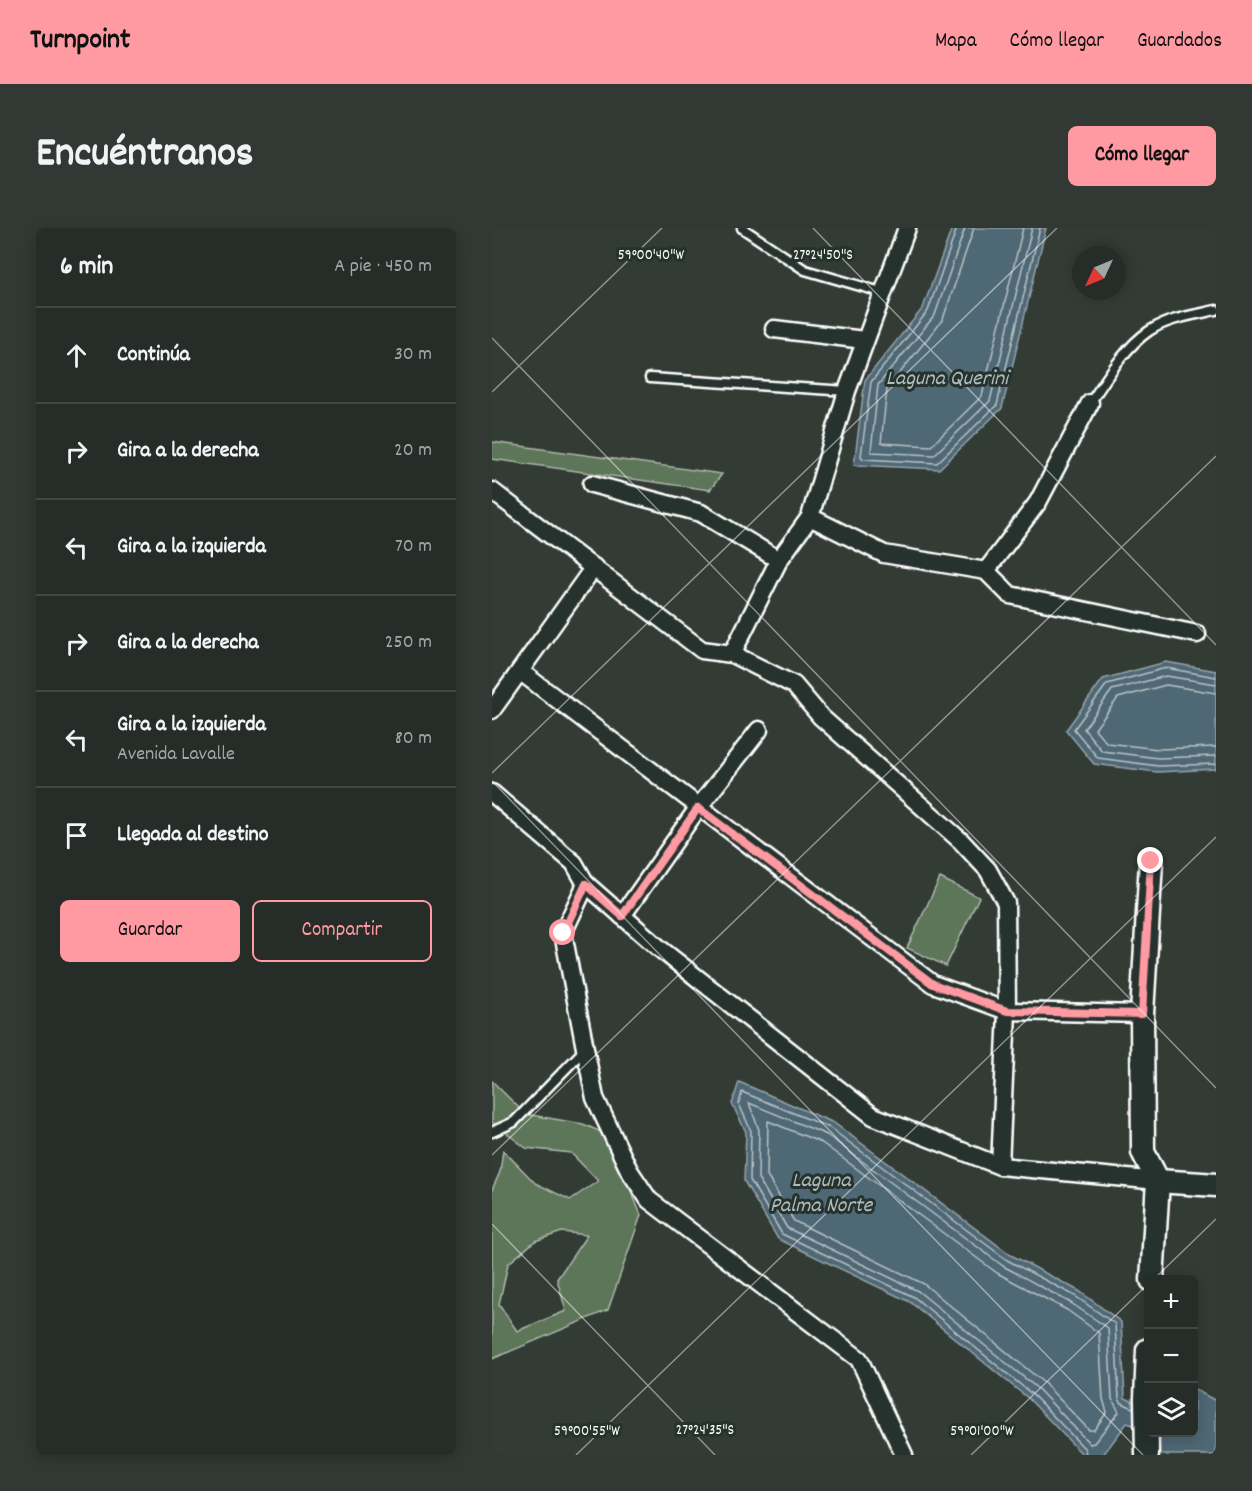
<!DOCTYPE html>
<html lang="es">
<meta charset="utf-8">
<style>
:root{--surface:#262c28;--page:#323834;--text:#f1f3f6;--muted:#a4a7a8;--line:#424845;--accent:#ff9aa2}
body{margin:0;font-family:Dekko,sans-serif;background:var(--page);color:var(--text)}
.controls{position:absolute;right:18px;bottom:18px;display:grid;overflow:hidden;border-radius:9px;box-shadow:0 3px 15px #0003}
.controls button{width:54px;height:54px;display:grid;place-items:center;padding:0;border:0;border-bottom:2px solid var(--line);background:var(--surface);color:var(--text);font:30px sans-serif}
.compass{position:absolute;left:580px;top:18px;width:54px;height:54px;border-radius:50%;background:var(--surface);box-shadow:0 3px 15px #0003;rotate:226deg}
.stop{position:absolute;width:18px;height:18px;margin:-14px;border:4px solid #ff9aa2;border-radius:50%;background:#fff}
.stop.end{background:#ff9aa2;border-color:#fff;box-shadow:0 2px 6px #0008}
.list{margin:0;padding:0;list-style:none}
h2{display:flex;justify-content:space-between;align-items:center;height:78px;margin:0;padding:0 24px;font-size:26px}
h2 small{font-size:20px;font-weight:400;color:var(--muted)}
.list li{display:grid;grid-template-columns:39px 1fr auto;gap:18px;align-items:center;box-sizing:border-box;height:96px;padding:0 24px;border-top:2px solid var(--line)}
.list b{display:block;font-size:22px;white-space:nowrap}
.list p{margin:0;font-size:20px;white-space:nowrap;color:var(--muted)}
.list em{font-size:20px;font-style:normal;color:var(--muted)}
.actions{display:flex;gap:12px;padding:18px 24px}
.actions a{flex:1;padding:14px 0;border:2px solid var(--accent);border-radius:9px;text-align:center;font-size:21px;color:var(--accent)}
.actions .main{background:var(--accent);color:#111}
.icon{flex:none;width:33px;height:33px;fill:none;stroke:currentColor;stroke-width:2;stroke-linecap:round;stroke-linejoin:round}
.map{position:relative;flex:none;width:724px;height:1227px;overflow:hidden;border-radius:9px}
header{display:flex;align-items:center;gap:36px;box-sizing:border-box;height:84px;padding:0 30px;background:var(--accent);color:#111}
header strong{font-size:28px}
nav{display:flex;gap:33px;margin-inline-start:auto;font-size:21px}
.intro{display:flex;align-items:center;justify-content:space-between;box-sizing:border-box;height:144px;padding:0 36px}
h1{margin:0;font-size:42px}
.button{padding:15px 27px;border-radius:9px;background:var(--accent);color:#111;font-size:21px;font-weight:700}
main{display:flex;gap:36px;padding:0 36px}
aside{flex:1;background:var(--surface);border-radius:9px;box-shadow:0 3px 15px #0003}
.map>svg:first-child{display:block}
.green{fill:#5d7458;stroke:#aebaac;stroke-width:1.5;fill-rule:evenodd}
.water{fill:#506874;stroke:#96a4ac;stroke-width:1.5}
.lines{fill:none;stroke-linecap:round;stroke-linejoin:round}
.shore{stroke:#b9c3c7;stroke-width:1.5}
.lane-casing{stroke:#fff;stroke-width:13}
.street-casing{stroke:#fff;stroke-width:21}
.secondary-casing{stroke:#fff;stroke-width:27}
.lane{stroke:#26332d;stroke-width:8}
.street{stroke:#26332d;stroke-width:16}
.secondary{stroke:#26332d;stroke-width:22}
.route{stroke:#ff9aa2;stroke-width:8}
.ticks{fill:none;stroke:#fff;stroke-width:1.5;stroke-opacity:0.45}
.labels{text-anchor:middle;stroke-width:6;stroke-linejoin:round;paint-order:stroke}
.water-label{font-size:22px;font-style:italic;fill:#b0bbc0;stroke:#26332d}
.ticks-label{font-size:15px;text-anchor:middle;fill:#fff;stroke:#26332d;stroke-width:6;stroke-linejoin:round;paint-order:stroke}
</style>
<header>
<strong>Turnpoint</strong>
<nav><a>Mapa</a><a>Cómo llegar</a><a>Guardados</a></nav>
</header>
<div class="intro"><h1>Encuéntranos</h1><a class="button">Cómo llegar</a></div>
<main>
<aside>
<h2>6 min<small>A pie · 450 m</small></h2>
<ul class="list">
<li><svg class="icon" aria-label="ahead" viewBox="0 0 24 24"><path d="M12 20V5M6 11l6-6 6 6"/></svg><div><b>Continúa</b></div><em>30 m</em></li>
<li><svg class="icon" aria-label="right" viewBox="0 0 24 24"><path d="M7 20v-9h11M14 6l5 5-5 5"/></svg><div><b>Gira a la derecha</b></div><em>20 m</em></li>
<li><svg class="icon" aria-label="left" viewBox="0 0 24 24"><path d="M17 20v-9H6M10 6l-5 5 5 5"/></svg><div><b>Gira a la izquierda</b></div><em>70 m</em></li>
<li><svg class="icon" aria-label="right" viewBox="0 0 24 24"><path d="M7 20v-9h11M14 6l5 5-5 5"/></svg><div><b>Gira a la derecha</b></div><em>250 m</em></li>
<li><svg class="icon" aria-label="left" viewBox="0 0 24 24"><path d="M17 20v-9H6M10 6l-5 5 5 5"/></svg><div><b>Gira a la izquierda</b><p>Avenida Lavalle</p></div><em>80 m</em></li>
<li><svg class="icon" aria-label="arrive" viewBox="0 0 24 24"><path d="M6 21V4h12l-3 4 3 4H6"/></svg><div><b>Llegada al destino</b></div></li>
</ul>
<div class="actions"><a class="main">Guardar</a><a>Compartir</a></div>
</aside>
<div class="map">
<svg width="724" height="1227" viewBox="0 0 724 1227">
<rect width="100%" height="100%" fill="#333b35"/>
<filter id="ink" filterUnits="userSpaceOnUse"><feTurbulence type="fractalNoise" baseFrequency=".0167" numOctaves="2"/><feDisplacementMap in="SourceGraphic" scale="12" xChannelSelector="R" yChannelSelector="G"/><feConvolveMatrix kernelMatrix="1 2 1 2 8 2 1 2 1" color-interpolation-filters="sRGB"/></filter>
<g filter="url(#ink)">
<g class="green">
<polygon points="0,214 230,246 218,262 0,231"/>
<polygon points="448,650 487,669 454,738 415,720"/>
<path d="M 0,853 L 33,886 L 91,896 L 116,907 L 149,987 L 116,1082 L 0,1131 L 0,962 L 8,944 L 11,922 L 43,955 L 78,972 L 106,953 L 79,925 L 34,920 L 0,894 ZM 70,1004 L 95,1007 L 65,1051 L 74,1083 L 25,1103 L 7,1076 L 16,1036 L 43,1013 Z"/>
</g>
<g class="water">
<polygon points="460,0 554,0 510,180 447,241 362,237 373,152 431,80"/>
<polygon points="674,434 724,443 724,541 665,544 602,536 574,502 611,451"/>
<polygon points="247,854 342,895 519,1027 587,1063 629,1094 633,1170 656,1179 656,1202 635,1195 611,1227 591,1227 537,1171 418,1074 286,1011 252,953 254,904 240,876"/>
<polygon points="702,1161 724,1173 724,1227 662,1227 661,1205 702,1204"/>
</g>
<g class="lines">
<g class="shore">
<polyline points="465,0 436,83 379,154 369,228 371,231 445,235 505,177 548,0"/>
<polyline points="473,0 443,87 386,157 379,224 442,227 498,173 540,0"/>
<polyline points="482,0 451,91 395,161 389,215 439,218 490,168 531,0"/>
<polyline points="724,449 674,440 615,456 582,501 606,530 666,538 724,536"/>
<polyline points="724,456 674,448 620,462 592,501 610,523 666,530 724,528"/>
<polyline points="724,465 674,457 626,470 603,501 615,515 666,521 724,519"/>
<polygon points="257,875 335,907 511,1038 579,1075 616,1100 620,1171 627,1184 602,1215 598,1216 546,1161 426,1063 295,1000 266,950 267,902"/>
<polygon points="276,893 330,915 505,1045 575,1082 607,1105 611,1171 615,1184 602,1202 597,1202 552,1155 432,1056 302,993 275,948"/>
<polyline points="594,1227 593,1221 541,1167 422,1069 290,1006 258,952 259,903 247,876 250,864 338,900 515,1032 583,1068 623,1096 627,1171 630,1175 641,1180"/>
</g>
<defs>
<g id="lane">
<polyline points="250,0 313,42 389,64"/>
<polyline points="158,150 355,163"/>
<path d="M 598,175 C 615,150 632,120 657,103 C 676,90 703,87 724,82"/>
<polyline points="0,904 22,894 93,821"/>
</g>
<g id="street">
<polyline points="282,101 372,112"/>
<polyline points="100,256 209,285 287,332"/>
<polyline points="0,263 210,422 240,426 302,457 329,489 469,613 496,642 514,675 515,783 508,938"/>
<polyline points="318,289 392,326 494,343 518,367 705,406"/>
<polyline points="494,343 546,274 598,175"/>
<polyline points="240,426 287,332 318,289 355,163 415,0"/>
<polyline points="29,444 441,756 515,783 650,786"/>
<polyline points="0,482 102,339"/>
<polyline points="0,565 82,635 94,656 167,720 381,888 508,938 666,953"/>
<polyline points="94,656 71,705 93,820 103,870 137,942 157,972 367,1131 412,1227"/>
<polyline points="130,688 206,580 267,502"/>
</g>
<g id="secondary">
<polyline points="659,633 650,786 651,924 666,953 660,1052"/>
<polyline points="666,953 724,957"/>
<polyline points="655,1227 654,1170 656,1122"/>
</g>
</defs>
<use href="#lane" class="lane-casing"/>
<use href="#street" class="street-casing"/>
<use href="#secondary" class="secondary-casing"/>
<use href="#lane" class="lane"/>
<use href="#street" class="street"/>
<use href="#secondary" class="secondary"/>
</g>
</g>
<g class="lines" filter="url(#ink)">
<polyline class="route" points="71,705 94,656 130,688 206,580 441,756 515,783 650,786 659,633"/>
</g>
<path class="ticks" d="M 321,0 L 724,417M 0,110 L 724,860M 0,164 L 170,0M 0,545 L 565,0M 0,553 L 651,1227M 0,927 L 724,228M 0,996 L 223,1227M 661,1052 L 724,991M 84,1227 L 724,609M 479,1227 L 656,1056"/>
<g class="labels">
<g class="water-label">
<text x="455" y="156">Laguna Querini</text>
<text x="329" y="958">Laguna<tspan x="329" dy="25">Palma Norte</tspan></text>
</g>
</g>
<g class="ticks-label">
<text x="159" y="31">59°00'40"W</text>
<text x="331" y="31">27°24'50"S</text>
<text x="213" y="1206">27°24'35"S</text>
<text x="95" y="1207">59°00'55"W</text>
<text x="490" y="1207">59°01'00"W</text>
</g>
</svg>
<div class="controls">
<button>+</button>
<button>−</button>
<button><svg class="icon" aria-label="layers" viewBox="0 0 24 24"><path d="M12 4l9 5-9 5-9-5zM3 14l9 5 9-5"/></svg></button>
</div>
<svg class="compass" viewBox="-18 -18 36 36"><path d="M0-13l5 13h-10z" fill="#e53935"/><path d="M0 13l5-13h-10z" fill="#a4a7a8"/></svg>
<div class="stop" style="left:71px;top:705px"></div>
<div class="stop end" style="left:659px;top:633px"></div>
</div>
</main>
